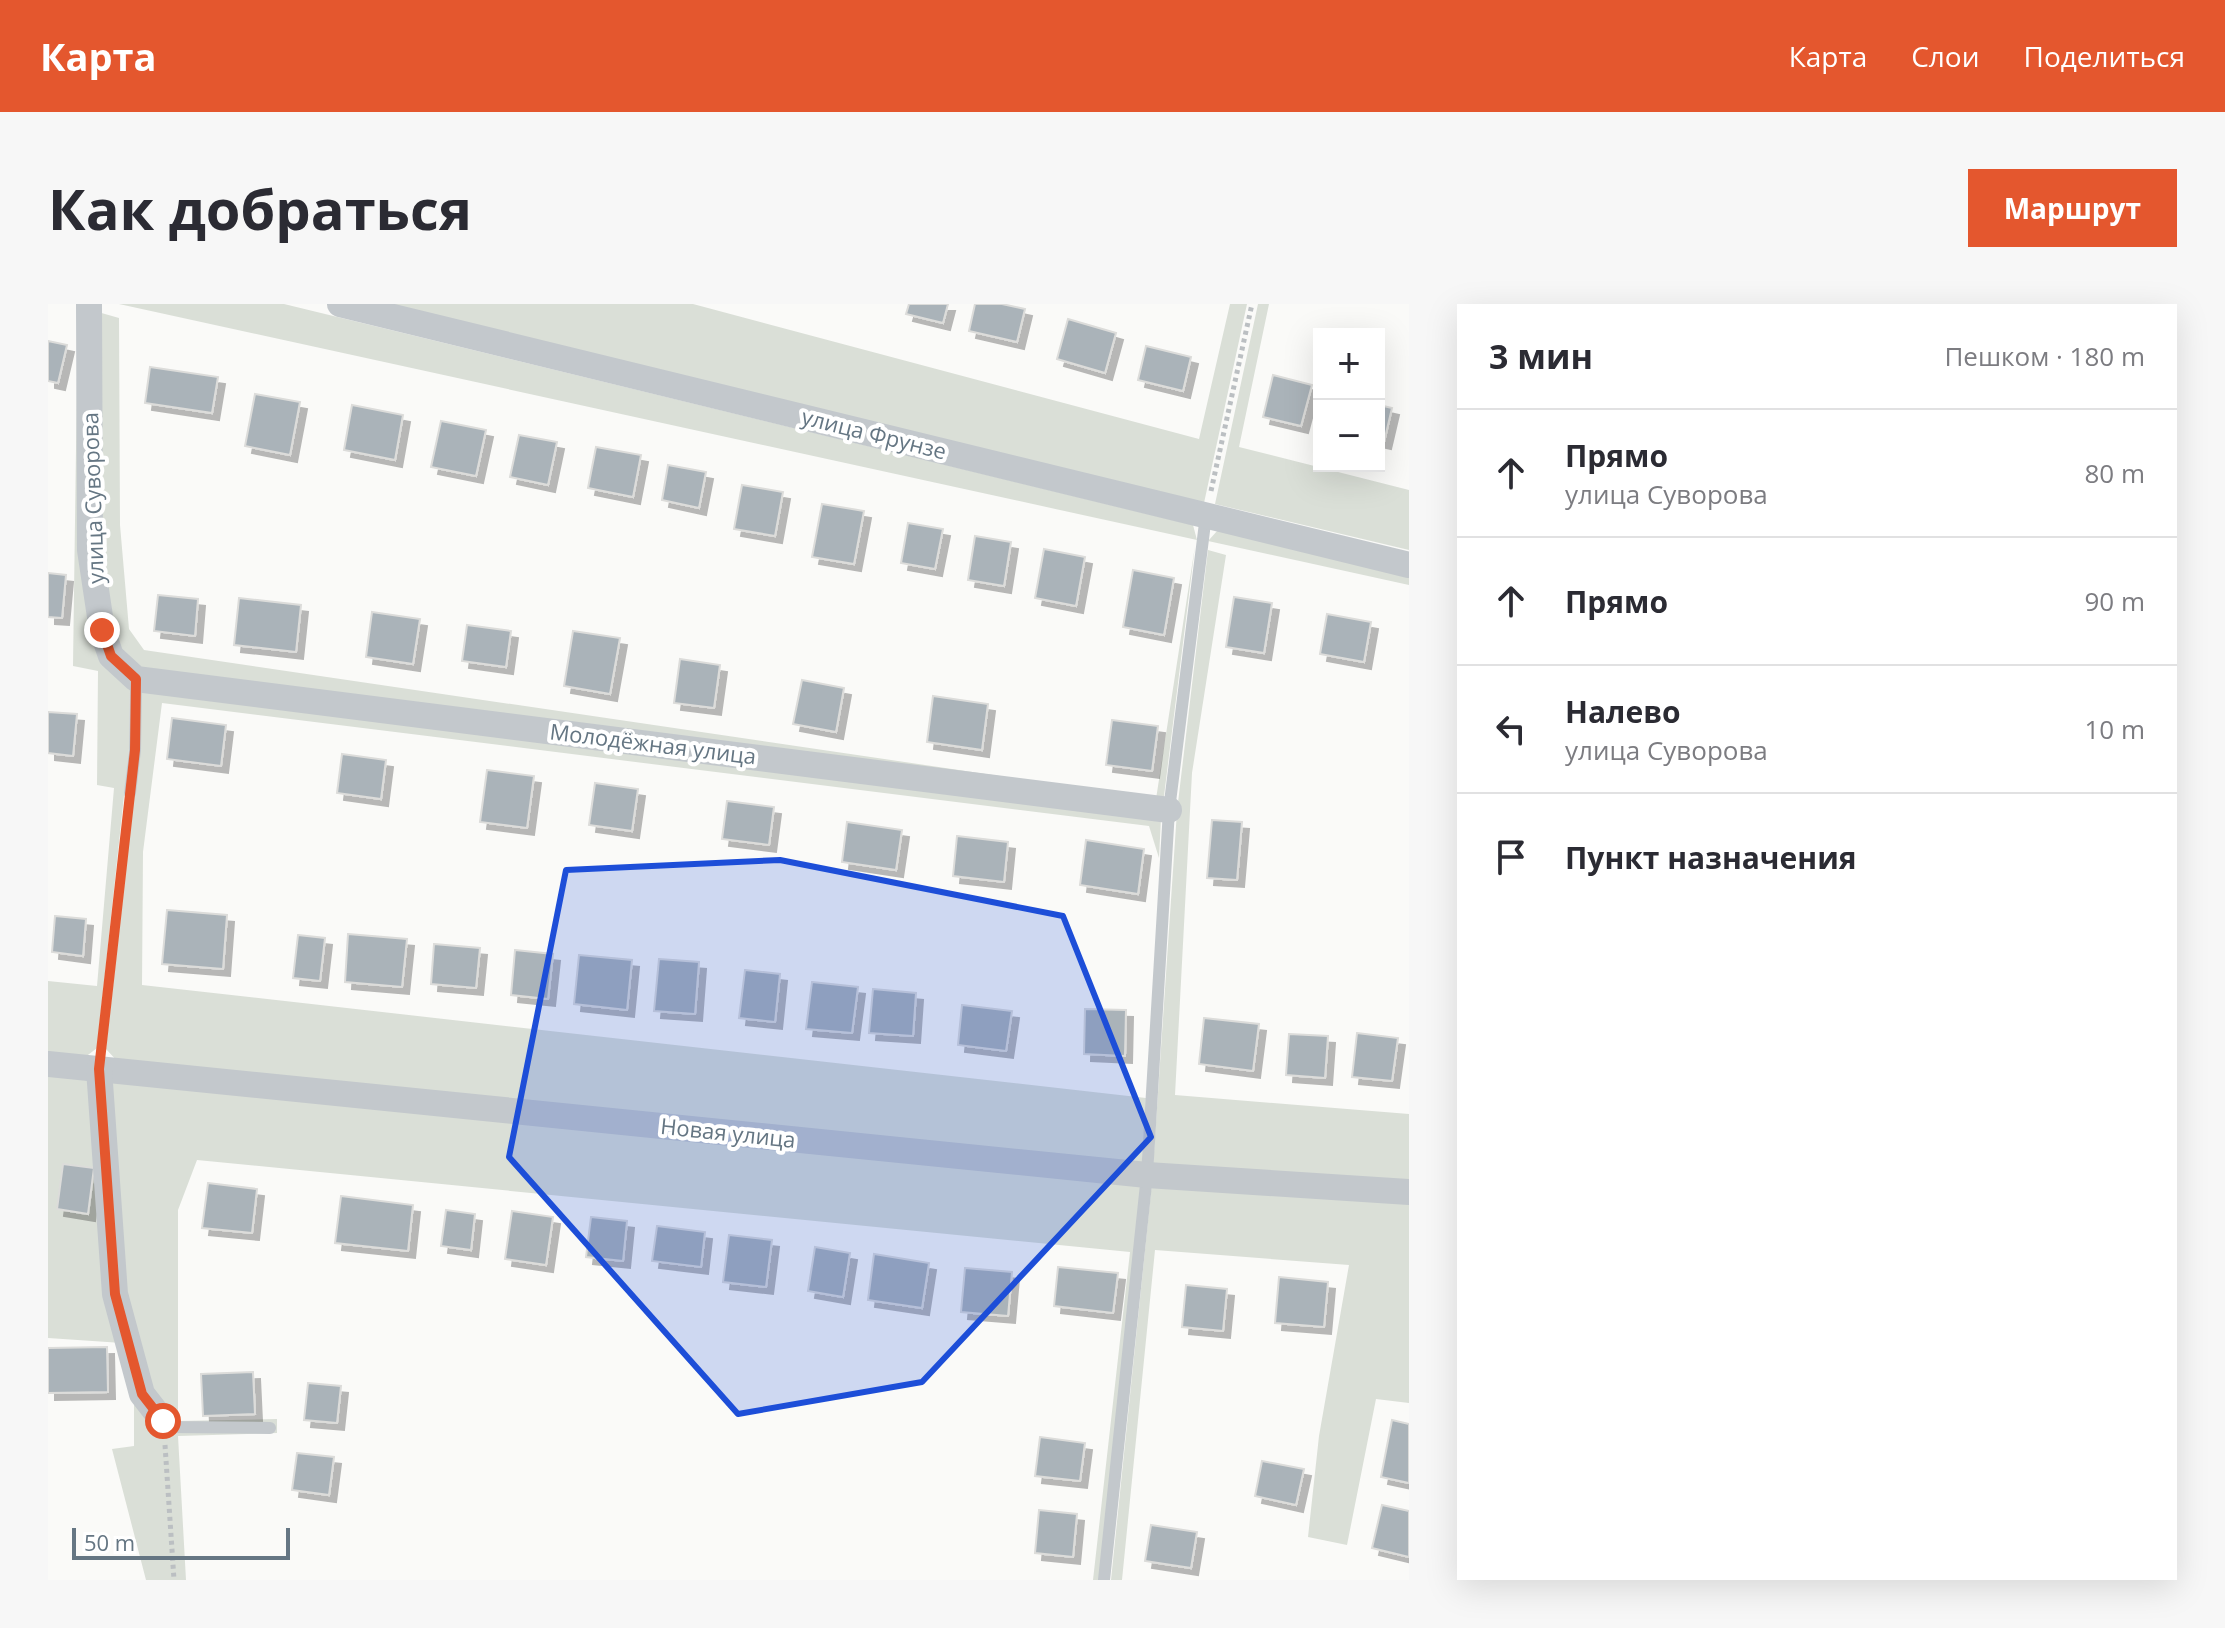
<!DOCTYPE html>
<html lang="ru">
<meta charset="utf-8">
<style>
:root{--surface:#fff;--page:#f7f7f7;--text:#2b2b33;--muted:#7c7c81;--line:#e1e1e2;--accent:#e4572e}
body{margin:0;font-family:"Open Sans",sans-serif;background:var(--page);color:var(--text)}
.controls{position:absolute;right:24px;top:24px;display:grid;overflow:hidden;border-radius:0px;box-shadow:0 8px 32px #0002}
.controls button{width:72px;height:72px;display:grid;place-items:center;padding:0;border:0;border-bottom:2px solid var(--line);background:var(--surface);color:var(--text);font:40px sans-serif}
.scale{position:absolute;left:24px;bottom:20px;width:218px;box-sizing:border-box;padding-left:8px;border:4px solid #657683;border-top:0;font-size:22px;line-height:28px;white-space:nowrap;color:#657683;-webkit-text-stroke:6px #fff;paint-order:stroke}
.stop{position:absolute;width:24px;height:24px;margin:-18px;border:6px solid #e4572e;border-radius:50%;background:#fff}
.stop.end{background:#e4572e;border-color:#fff;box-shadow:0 2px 8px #0008}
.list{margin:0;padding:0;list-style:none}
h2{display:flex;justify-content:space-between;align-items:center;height:104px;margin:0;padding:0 32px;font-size:34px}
h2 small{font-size:26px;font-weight:400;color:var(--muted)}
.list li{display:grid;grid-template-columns:52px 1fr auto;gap:24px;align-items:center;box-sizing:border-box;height:128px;padding:0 32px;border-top:2px solid var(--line)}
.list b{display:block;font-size:30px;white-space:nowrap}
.list p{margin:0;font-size:26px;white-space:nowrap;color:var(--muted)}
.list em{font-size:26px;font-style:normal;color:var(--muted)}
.icon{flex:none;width:44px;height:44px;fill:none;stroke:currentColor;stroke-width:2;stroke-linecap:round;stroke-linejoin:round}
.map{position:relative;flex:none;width:1361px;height:1276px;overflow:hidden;border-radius:0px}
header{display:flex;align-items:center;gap:48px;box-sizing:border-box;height:112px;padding:0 40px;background:var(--accent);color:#fff}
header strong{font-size:38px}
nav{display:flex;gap:44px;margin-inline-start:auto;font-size:28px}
.intro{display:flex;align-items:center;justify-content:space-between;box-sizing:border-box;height:192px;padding:0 48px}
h1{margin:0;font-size:56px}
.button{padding:20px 36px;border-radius:0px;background:var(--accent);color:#fff;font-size:28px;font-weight:700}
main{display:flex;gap:48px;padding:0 48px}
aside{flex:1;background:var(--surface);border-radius:0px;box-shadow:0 8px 32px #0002}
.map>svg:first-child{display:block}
.green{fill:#dadfd7}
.building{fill:#aab3b9;stroke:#dcdcda;stroke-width:2;filter:url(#shadow)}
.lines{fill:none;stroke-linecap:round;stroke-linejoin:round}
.path{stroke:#bbbfc2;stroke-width:5;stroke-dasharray:4 4;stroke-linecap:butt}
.service{stroke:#c3c8cc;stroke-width:12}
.minor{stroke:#c3c8cc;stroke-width:26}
.route{stroke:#e4572e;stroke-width:10}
.marked{fill:#1d4ed8;fill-opacity:0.2;stroke:#1d4ed8;stroke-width:6;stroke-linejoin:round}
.labels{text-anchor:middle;stroke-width:8;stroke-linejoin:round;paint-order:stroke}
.street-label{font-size:22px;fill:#657683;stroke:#fff}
</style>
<header>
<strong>Карта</strong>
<nav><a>Карта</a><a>Слои</a><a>Поделиться</a></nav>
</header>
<div class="intro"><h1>Как добраться</h1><a class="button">Маршрут</a></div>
<main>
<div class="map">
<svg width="1361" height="1276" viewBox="0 0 1361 1276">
<defs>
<filter id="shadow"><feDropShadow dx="7" dy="7" stdDeviation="0" flood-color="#0004"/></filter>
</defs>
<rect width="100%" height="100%" fill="#fafaf8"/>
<g class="green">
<polygon points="30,0 38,248 82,378 81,445 49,744 36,754 0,751 0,677 49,682 66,484 49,481 50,367 25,362"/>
<polygon points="71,0 236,0 1145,221 1149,236"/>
<polygon points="341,0 645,0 1151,135 1182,0 1199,0 1156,199"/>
<polygon points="1210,0 1221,0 1191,143 1361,186 1361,246 1167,200"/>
<polygon points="50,8 71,14 72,221 81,325 96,346 1108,495 1147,242 1115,500 91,367 69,348 51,248"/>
<polygon points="1170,226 1361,271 1361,281 1160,237"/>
<polygon points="1160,246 1178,251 1144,469 1127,791 1361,810 1361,879 1105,863 1129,507"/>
<polygon points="93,386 1113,514 1111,554 1101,522 114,399 95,548 94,681 1098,794 1094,862 71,759 58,745 91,447"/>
<polygon points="0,769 47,774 74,1039 0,1034"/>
<polygon points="59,775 1094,878 1051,1276 1045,1276 1082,948 149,856 130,906 130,1117 229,1115 229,1129 130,1132 138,1276 98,1276 64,1145 86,1142 86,1081 100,1087 73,987"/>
<polygon points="1104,878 1361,896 1361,1099 1328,1095 1299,1241 1260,1233 1271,1132 1301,961 1107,946 1074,1276 1063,1276"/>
</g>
<g class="building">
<polygon points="861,0 900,0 895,19 858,10"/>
<polygon points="927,0 954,0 977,5 969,38 921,27"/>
<polygon points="1020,15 1068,29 1057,69 1009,55"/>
<polygon points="0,37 19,41 10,79 0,77"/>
<polygon points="1098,42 1143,53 1135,87 1090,76"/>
<polygon points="102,63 170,73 164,109 97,99"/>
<polygon points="1225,71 1264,81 1253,122 1215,113"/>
<polygon points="207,90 252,98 242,151 197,142"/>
<polygon points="304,101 355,111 347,156 296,146"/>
<polygon points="1331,101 1344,104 1336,138 1331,137"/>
<polygon points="393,117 438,126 428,172 383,163"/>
<polygon points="471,131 509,138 500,181 462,173"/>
<polygon points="548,143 593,151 585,193 540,184"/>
<polygon points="620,161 658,168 651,204 614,196"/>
<polygon points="694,181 735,188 727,232 686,225"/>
<polygon points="774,200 816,207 806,260 764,253"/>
<polygon points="860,219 895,225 887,265 853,259"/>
<polygon points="927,232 963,238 956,282 920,276"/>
<polygon points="996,245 1037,253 1028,302 987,294"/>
<polygon points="1085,266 1126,274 1116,331 1075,323"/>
<polygon points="0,269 18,271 14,314 0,313"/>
<polygon points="110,291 150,295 147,332 106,327"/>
<polygon points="1186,293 1224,299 1216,349 1178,343"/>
<polygon points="191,294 253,301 248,348 186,341"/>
<polygon points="324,308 372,315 365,360 318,353"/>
<polygon points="1279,310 1323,318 1316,358 1272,350"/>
<polygon points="419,321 463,327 458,363 414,357"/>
<polygon points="525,327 572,334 562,390 516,382"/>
<polygon points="632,355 672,361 666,404 626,399"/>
<polygon points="754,376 796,384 788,428 745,420"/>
<polygon points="885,392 940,400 934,446 879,438"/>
<polygon points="0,408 29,410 25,452 0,449"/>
<polygon points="124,414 178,421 173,462 119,455"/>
<polygon points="1064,416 1110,422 1104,467 1058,461"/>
<polygon points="294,450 338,456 333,495 289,489"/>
<polygon points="439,466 486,472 479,524 432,518"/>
<polygon points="547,479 590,485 584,527 541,521"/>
<polygon points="679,497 726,503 721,541 674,535"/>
<polygon points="1164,516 1194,518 1189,576 1159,574"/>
<polygon points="799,518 854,526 848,566 794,558"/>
<polygon points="909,532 960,538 956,578 905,572"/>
<polygon points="1038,536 1096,545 1090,590 1032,581"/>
<polygon points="119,606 179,611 175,665 114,660"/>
<polygon points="7,612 38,615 35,652 4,648"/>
<polygon points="300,630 359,635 354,683 297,678"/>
<polygon points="250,631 277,634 272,677 245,674"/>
<polygon points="386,640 432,644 428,684 383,680"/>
<polygon points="467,646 505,650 500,695 463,691"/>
<polygon points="531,651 584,656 579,706 526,700"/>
<polygon points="611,655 651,658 647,710 606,707"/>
<polygon points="697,666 732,670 727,718 691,714"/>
<polygon points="764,678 810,683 804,729 758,725"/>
<polygon points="825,685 868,689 865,732 821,729"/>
<polygon points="914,701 964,707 958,747 910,741"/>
<polygon points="1037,705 1078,706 1077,752 1036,750"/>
<polygon points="1156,714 1211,720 1205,767 1151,760"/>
<polygon points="1309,729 1350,734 1344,777 1304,773"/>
<polygon points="1241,730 1280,732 1277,774 1238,771"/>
<polygon points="15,860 46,864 40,910 9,905"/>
<polygon points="160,879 209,885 204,929 154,924"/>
<polygon points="293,892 365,901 360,947 287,939"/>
<polygon points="398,906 427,910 423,946 393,942"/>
<polygon points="464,907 505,913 498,961 457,955"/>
<polygon points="543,913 579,917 575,957 538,953"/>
<polygon points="609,922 657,928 653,963 604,957"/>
<polygon points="681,931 724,936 718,983 675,978"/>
<polygon points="767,943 802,949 795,993 760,987"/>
<polygon points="826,950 881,959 874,1004 820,996"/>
<polygon points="1010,963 1070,969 1065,1009 1006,1002"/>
<polygon points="917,964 964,968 960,1012 913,1008"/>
<polygon points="1231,973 1280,978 1276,1023 1227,1019"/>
<polygon points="1138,981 1179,985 1175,1027 1134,1023"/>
<polygon points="59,1043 60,1088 0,1089 0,1044"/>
<polygon points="205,1068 207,1110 155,1112 153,1070"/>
<polygon points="260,1079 293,1082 289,1119 256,1116"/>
<polygon points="1344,1116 1361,1120 1361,1179 1333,1173"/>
<polygon points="992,1133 1037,1139 1032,1177 987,1172"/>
<polygon points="249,1149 286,1153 281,1191 244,1186"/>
<polygon points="1214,1157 1256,1165 1248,1201 1207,1192"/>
<polygon points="1334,1201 1361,1207 1361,1253 1324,1244"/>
<polygon points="991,1206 1029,1210 1025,1253 987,1249"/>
<polygon points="1103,1221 1149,1228 1143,1264 1097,1257"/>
</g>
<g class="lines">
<g class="path">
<polyline points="1163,187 1204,0"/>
<polyline points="54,741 79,508"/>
<polyline points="117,1141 126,1276"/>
</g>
<g class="service">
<polyline points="82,489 87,446 88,375"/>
<polyline points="115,1117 122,1123 222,1124"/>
<polyline points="1056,1276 1099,871 1121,506 1158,211"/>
</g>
<g class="minor">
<polyline points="41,0 42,246 54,326 63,352 88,375 1121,506"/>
<polyline points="292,0 1361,261"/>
<polyline points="0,760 1099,871 1361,888"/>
<polyline points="51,765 67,990 94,1090 115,1117"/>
</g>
</g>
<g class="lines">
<polyline class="route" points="54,326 63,352 88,375 87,446 51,765 67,990 94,1090 115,1117"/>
</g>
<path class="marked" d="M 732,556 L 1015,612 L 1103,833 L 874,1078 L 690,1110 L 461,853 L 518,566 Z"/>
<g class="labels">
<g class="street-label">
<text transform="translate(826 130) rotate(14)" y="8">улица Фрунзе</text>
<text transform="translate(45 194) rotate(-92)" y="8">улица Суворова</text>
<text transform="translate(605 440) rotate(7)" y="8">Молодёжная улица</text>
<text transform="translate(680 829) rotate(6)" y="8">Новая улица</text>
</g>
</g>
</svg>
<div class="controls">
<button>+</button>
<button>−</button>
</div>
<div class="scale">50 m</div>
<div class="stop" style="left:115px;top:1117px"></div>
<div class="stop end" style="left:54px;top:326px"></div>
</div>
<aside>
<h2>3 мин<small>Пешком · 180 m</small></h2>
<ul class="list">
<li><svg class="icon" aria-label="ahead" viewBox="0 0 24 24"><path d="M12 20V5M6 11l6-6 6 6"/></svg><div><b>Прямо</b><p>улица Суворова</p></div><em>80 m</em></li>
<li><svg class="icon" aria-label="ahead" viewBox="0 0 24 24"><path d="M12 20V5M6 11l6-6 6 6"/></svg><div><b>Прямо</b></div><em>90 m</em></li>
<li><svg class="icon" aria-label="left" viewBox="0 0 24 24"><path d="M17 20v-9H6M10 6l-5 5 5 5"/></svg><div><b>Налево</b><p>улица Суворова</p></div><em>10 m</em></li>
<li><svg class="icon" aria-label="arrive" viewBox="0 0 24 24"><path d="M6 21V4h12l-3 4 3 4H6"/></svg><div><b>Пункт назначения</b></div></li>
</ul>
</aside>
</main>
